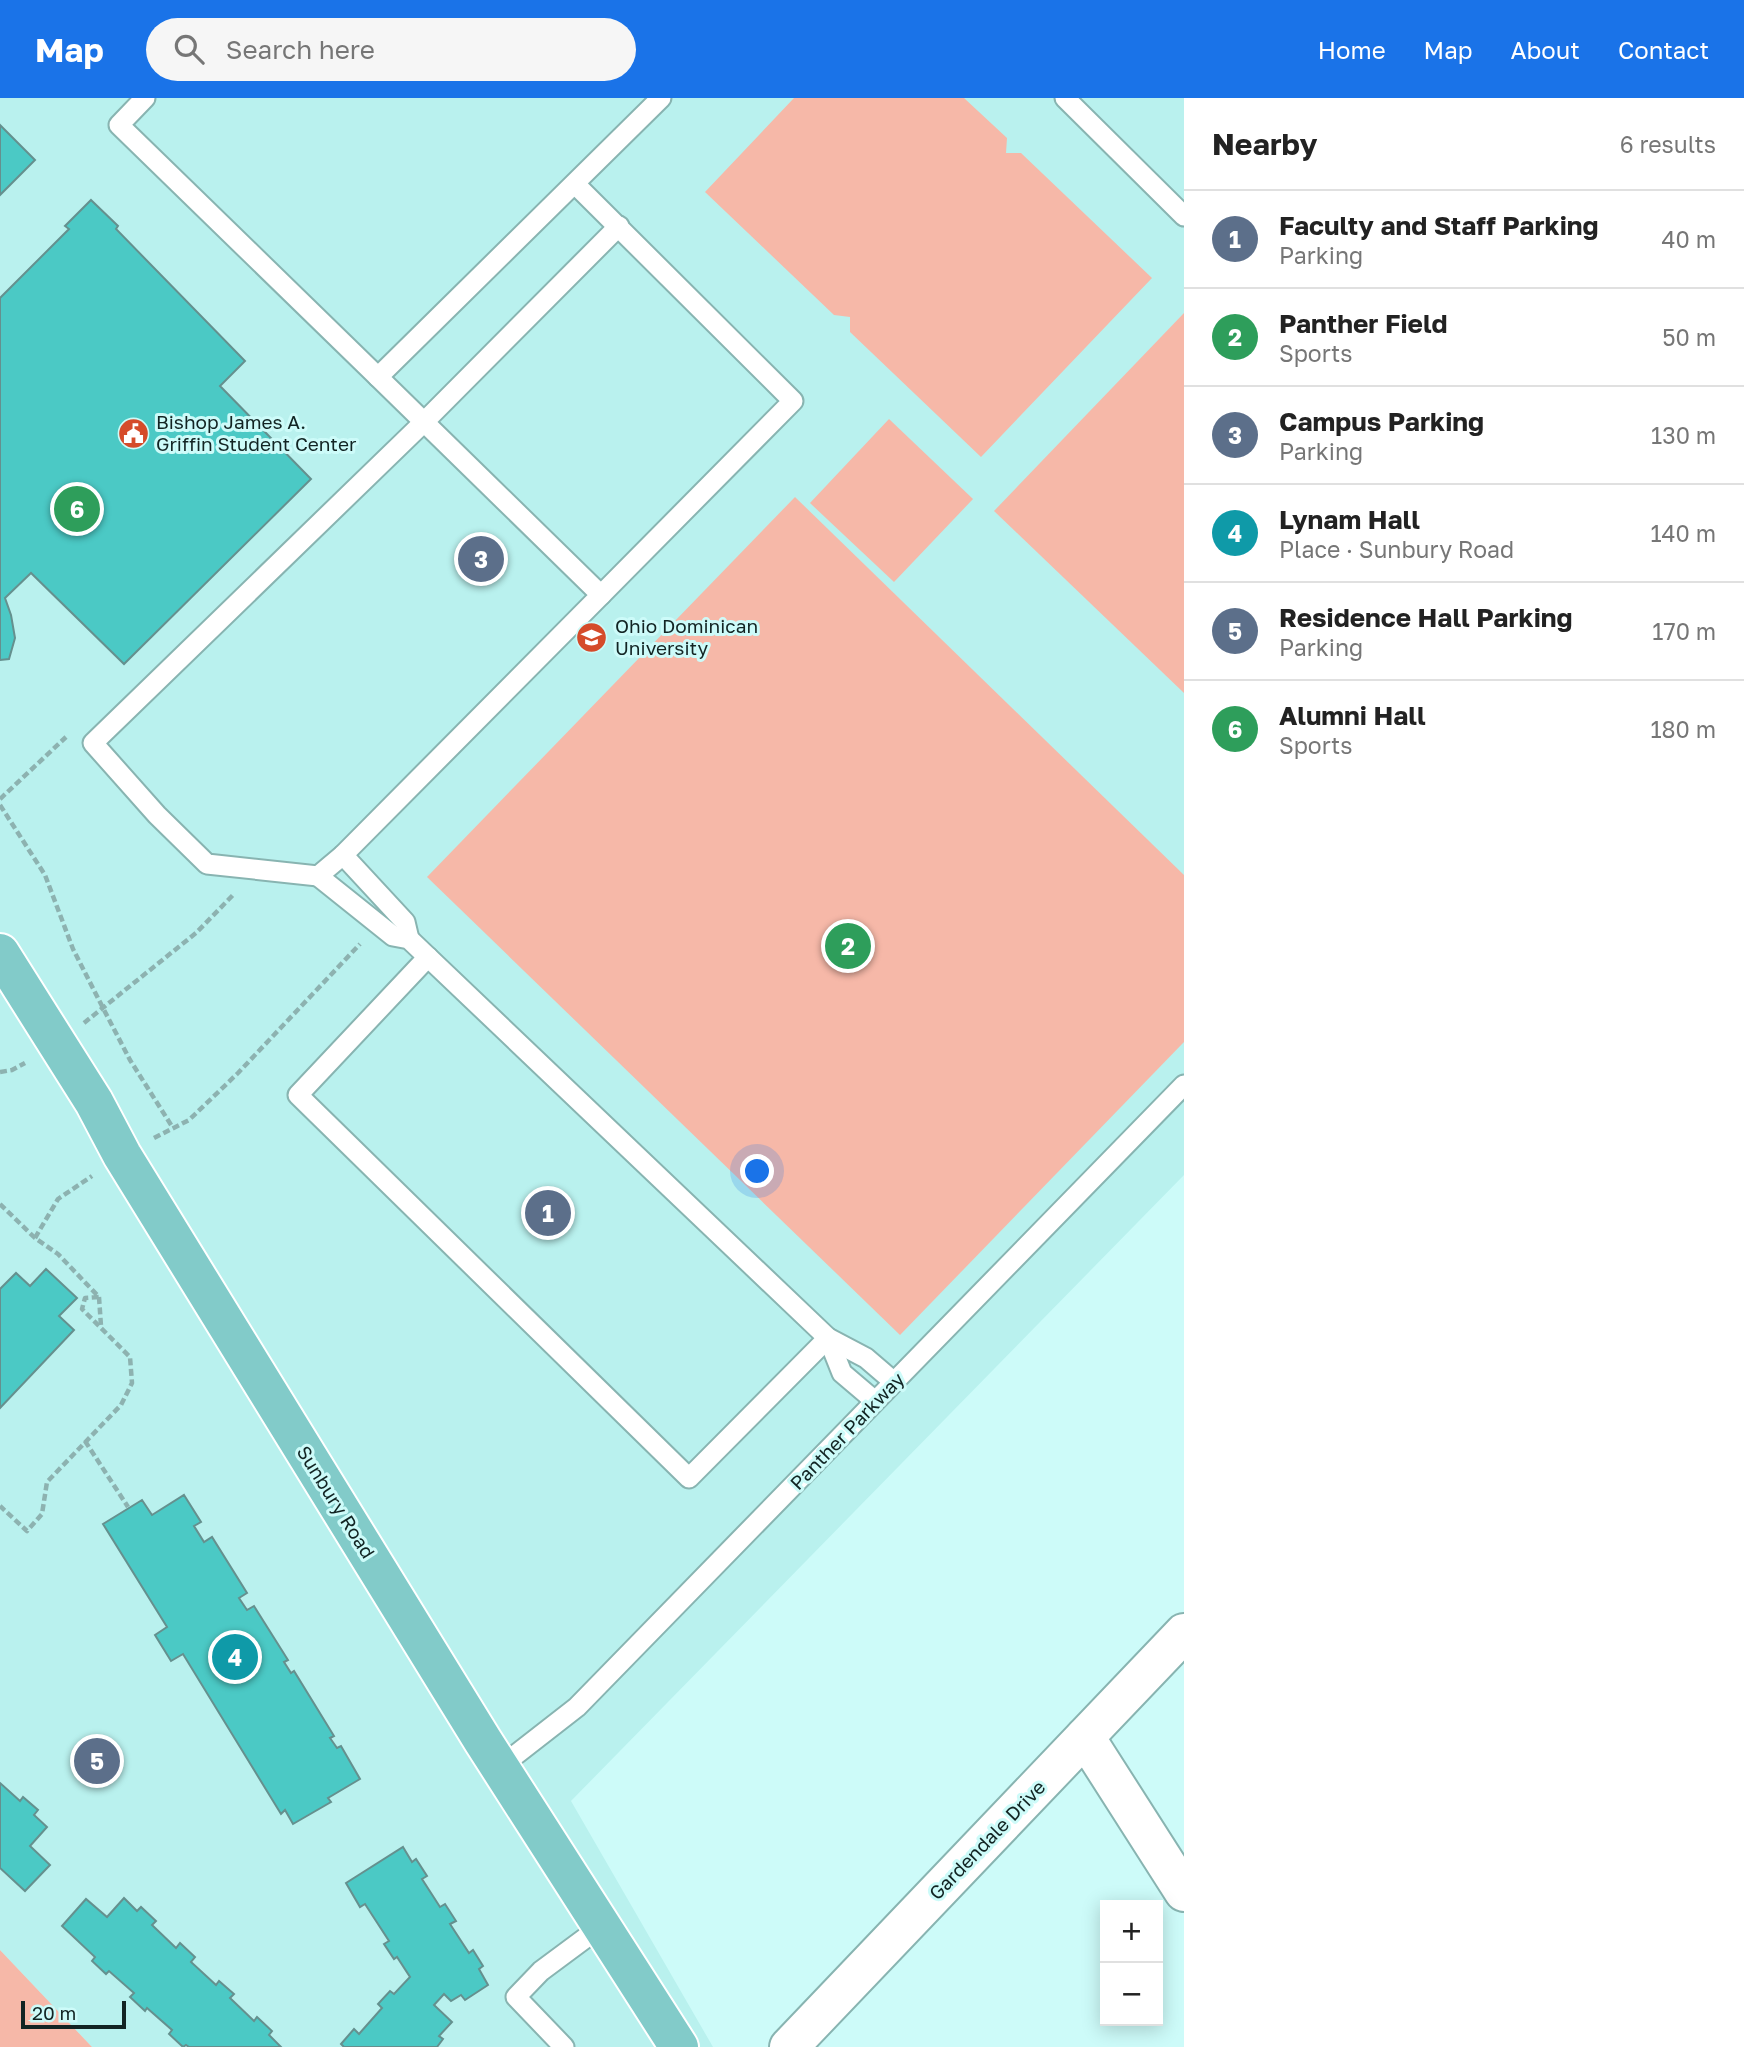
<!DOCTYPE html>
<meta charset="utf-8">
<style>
:root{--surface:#fff;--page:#f6f6f6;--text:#222;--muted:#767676;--line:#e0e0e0;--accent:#1a73e8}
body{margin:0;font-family:"Golos Text",sans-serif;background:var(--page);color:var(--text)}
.controls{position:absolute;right:21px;bottom:21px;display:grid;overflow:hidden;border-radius:0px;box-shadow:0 4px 18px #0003}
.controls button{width:63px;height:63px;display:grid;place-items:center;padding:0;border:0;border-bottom:2px solid var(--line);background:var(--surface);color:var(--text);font:35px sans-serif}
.scale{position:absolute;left:21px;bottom:18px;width:105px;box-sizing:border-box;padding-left:7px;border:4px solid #122423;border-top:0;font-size:19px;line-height:24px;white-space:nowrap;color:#122423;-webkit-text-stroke:5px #cdfbf9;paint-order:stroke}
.you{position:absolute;left:758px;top:1074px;width:24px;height:24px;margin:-18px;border:5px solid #fff;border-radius:50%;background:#1a73e8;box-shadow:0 0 0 10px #1a73e833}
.badge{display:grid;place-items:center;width:46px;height:46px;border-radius:50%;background:var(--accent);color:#fff;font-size:23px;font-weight:700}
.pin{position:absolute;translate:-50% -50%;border:4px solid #fff;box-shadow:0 2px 7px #0006}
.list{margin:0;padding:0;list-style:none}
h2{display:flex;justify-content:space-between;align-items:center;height:91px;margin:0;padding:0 28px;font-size:30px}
h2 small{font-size:23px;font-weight:400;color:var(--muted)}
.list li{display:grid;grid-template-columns:46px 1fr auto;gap:21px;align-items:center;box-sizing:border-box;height:98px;padding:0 28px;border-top:2px solid var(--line)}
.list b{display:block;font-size:26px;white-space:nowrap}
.list p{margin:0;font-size:23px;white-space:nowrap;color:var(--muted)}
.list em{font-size:23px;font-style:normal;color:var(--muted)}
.icon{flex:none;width:38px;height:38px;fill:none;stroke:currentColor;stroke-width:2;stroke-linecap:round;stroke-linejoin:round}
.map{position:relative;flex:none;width:1184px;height:1949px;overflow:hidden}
header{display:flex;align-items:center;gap:42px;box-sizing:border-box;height:98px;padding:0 35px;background:var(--accent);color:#fff}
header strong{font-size:33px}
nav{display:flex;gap:38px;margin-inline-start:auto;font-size:24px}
.search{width:490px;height:63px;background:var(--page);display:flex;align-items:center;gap:18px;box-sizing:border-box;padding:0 24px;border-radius:38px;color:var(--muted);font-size:26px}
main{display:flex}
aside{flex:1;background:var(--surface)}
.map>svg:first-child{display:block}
.built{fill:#b9f1ee}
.green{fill:#f6b8a8}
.building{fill:#4bc9c5;stroke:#65908e;stroke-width:2}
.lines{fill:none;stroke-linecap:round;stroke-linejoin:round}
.service-casing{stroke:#88b4b1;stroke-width:23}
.minor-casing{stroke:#88b4b1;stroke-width:42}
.primary-casing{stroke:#fff;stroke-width:42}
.path{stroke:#8db2b0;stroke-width:4.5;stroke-dasharray:7 3.5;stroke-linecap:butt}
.service{stroke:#fff;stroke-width:19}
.minor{stroke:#fff;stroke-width:38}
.primary{stroke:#82cbc9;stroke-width:38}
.labels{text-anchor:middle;stroke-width:6;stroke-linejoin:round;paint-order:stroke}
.poi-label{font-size:19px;fill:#122423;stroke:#cdfbf9;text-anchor:start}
.street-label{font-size:19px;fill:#122423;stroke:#cdfbf9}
</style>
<header>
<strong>Map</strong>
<div class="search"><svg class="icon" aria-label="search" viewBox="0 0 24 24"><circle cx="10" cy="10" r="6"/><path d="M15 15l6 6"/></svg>Search here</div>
<nav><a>Home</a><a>Map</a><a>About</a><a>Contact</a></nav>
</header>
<main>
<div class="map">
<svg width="1184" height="1949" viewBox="0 0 1184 1949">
<rect width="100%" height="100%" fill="#cdfbf9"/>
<polygon class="built" points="0,0 1184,0 1184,1077 571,1703 713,1949 92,1949 0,1852"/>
<g class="green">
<polygon points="794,0 964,0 1007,40 1006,55 1021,55 1152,180 981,359 850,234 850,219 834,217 705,94"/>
<polygon points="1184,215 1184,595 994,413"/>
<polygon points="889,321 973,401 894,484 810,405"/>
<polygon points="795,399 1184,777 1184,944 900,1237 427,779"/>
<polygon points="0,1852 92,1949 0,1949"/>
</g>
<g class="building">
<polygon points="0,27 35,62 0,97"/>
<polygon points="91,102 118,128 116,131 245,263 220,288 311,381 124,566 31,475 5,500 11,517 15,540 9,561 0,562 0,200 69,131 65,128"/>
<polygon points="46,1171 77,1200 59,1218 74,1232 0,1310 0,1191 16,1175 30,1188"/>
<polygon points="184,1397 201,1424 194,1428 204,1444 212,1439 247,1495 239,1500 247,1512 254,1508 288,1562 284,1564 291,1575 294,1573 334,1638 330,1640 337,1650 341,1648 360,1681 328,1700 331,1704 293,1726 285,1712 281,1716 183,1556 171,1563 155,1537 167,1529 103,1426 142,1402 152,1417"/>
<polygon points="0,1685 20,1703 23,1699 38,1712 34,1717 47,1729 30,1748 50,1767 25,1793 0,1770"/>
<polygon points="403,1749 412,1764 416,1761 427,1778 422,1781 440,1809 445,1806 456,1823 450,1826 469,1855 473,1852 483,1868 479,1871 488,1887 465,1902 461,1897 451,1903 444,1896 434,1907 452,1924 439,1938 443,1941 437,1949 344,1949 341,1946 354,1931 359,1936 382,1910 378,1906 390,1893 394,1896 410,1879 397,1859 394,1861 384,1846 389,1843 365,1806 360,1809 346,1785"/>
<polygon points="124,1800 137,1813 141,1809 156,1823 152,1827 176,1850 180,1845 195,1859 191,1864 216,1887 219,1883 234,1896 230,1900 254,1923 257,1919 272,1933 269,1937 281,1949 189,1949 186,1947 183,1949 169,1936 172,1932 147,1910 145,1913 130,1899 134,1895 109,1873 106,1876 92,1863 95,1859 62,1828 86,1801 107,1819"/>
</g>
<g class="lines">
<defs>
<g id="service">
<polyline points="145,0 119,27 378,279"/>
<polyline points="1065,0 1184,118"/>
<polyline points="575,86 793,303 601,497"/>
<path d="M 619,128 L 424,324 L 93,645 L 157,717 L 207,766 L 318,778 L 343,757 L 601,497 C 527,424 452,352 378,279 L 661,0"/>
<polyline points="343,757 405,824 409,841"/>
<polyline points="318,778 393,838 409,841 828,1240 866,1260 894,1284"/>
<polyline points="428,859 298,997 689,1380 828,1240"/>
<polyline points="828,1240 842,1275 875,1303"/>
<polyline points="500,1669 577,1609 1184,987"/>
<polyline points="564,1949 516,1899 541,1873 603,1827"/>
</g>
<g id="minor">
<polyline points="1085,1639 1184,1794"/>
<polyline points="789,1949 1184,1535"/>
</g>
<polyline id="primary" points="0,855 94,1004 122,1057 483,1643 679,1949"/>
</defs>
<use href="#service" class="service-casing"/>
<use href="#minor" class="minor-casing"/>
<use href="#primary" class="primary-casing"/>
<g class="path">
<polyline points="0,701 66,639"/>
<polyline points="0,707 45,777 73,851 103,910 130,962 173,1030"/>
<polyline points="84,925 196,835 234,796"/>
<polyline points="0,974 12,972 25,965"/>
<polyline points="154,1040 189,1022 238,975 360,846"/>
<polyline points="0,1106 35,1140 58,1156 99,1199 85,1200 82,1211 130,1259 132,1285 121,1307 47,1384 42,1416 27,1433 0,1408"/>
<polyline points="35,1140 58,1101 92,1078"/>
<polyline points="99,1199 101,1228"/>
<polyline points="85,1343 128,1409"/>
</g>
<use href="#service" class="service"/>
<use href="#minor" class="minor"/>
<use href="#primary" class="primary"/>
</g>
<defs>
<symbol id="civic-disc" viewBox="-11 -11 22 22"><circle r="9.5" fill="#d54b2a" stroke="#cdfbf9"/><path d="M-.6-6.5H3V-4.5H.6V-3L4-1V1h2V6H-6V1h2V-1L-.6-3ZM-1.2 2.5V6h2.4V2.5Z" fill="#fff"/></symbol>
<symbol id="university-disc" viewBox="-11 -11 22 22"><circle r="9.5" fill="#d54b2a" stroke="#cdfbf9"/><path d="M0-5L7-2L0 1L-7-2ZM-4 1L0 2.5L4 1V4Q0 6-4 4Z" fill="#fff"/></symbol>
</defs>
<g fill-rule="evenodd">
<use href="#civic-disc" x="116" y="318" width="35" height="35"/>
<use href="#university-disc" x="574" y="522" width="35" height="35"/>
</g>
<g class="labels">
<g class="poi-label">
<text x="156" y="331">Bishop James A.<tspan x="156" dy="22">Griffin Student Center</tspan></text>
<text x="615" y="535">Ohio Dominican<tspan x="615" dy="22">University</tspan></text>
</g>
<g class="street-label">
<text transform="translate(847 1333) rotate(-46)" y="7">Panther Parkway</text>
<text transform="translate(336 1404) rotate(58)" y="7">Sunbury Road</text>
<text transform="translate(987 1742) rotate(-46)" y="7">Gardendale Drive</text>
</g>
</g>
</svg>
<div class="controls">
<button>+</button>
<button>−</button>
</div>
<div class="scale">20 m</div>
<div class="you"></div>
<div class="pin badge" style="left:548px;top:1115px;background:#5c6f8a">1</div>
<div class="pin badge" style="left:848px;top:848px;background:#2e9e5b">2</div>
<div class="pin badge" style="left:481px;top:461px;background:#5c6f8a">3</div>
<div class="pin badge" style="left:235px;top:1559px;background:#0f9aa8">4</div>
<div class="pin badge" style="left:97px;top:1663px;background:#5c6f8a">5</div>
<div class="pin badge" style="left:77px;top:411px;background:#2e9e5b">6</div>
</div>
<aside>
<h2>Nearby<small>6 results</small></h2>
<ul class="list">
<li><span class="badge" style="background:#5c6f8a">1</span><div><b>Faculty and Staff Parking</b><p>Parking</p></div><em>40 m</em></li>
<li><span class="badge" style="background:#2e9e5b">2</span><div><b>Panther Field</b><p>Sports</p></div><em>50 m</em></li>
<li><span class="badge" style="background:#5c6f8a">3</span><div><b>Campus Parking</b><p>Parking</p></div><em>130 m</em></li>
<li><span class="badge" style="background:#0f9aa8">4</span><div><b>Lynam Hall</b><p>Place · Sunbury Road</p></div><em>140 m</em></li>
<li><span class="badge" style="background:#5c6f8a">5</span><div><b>Residence Hall Parking</b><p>Parking</p></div><em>170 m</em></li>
<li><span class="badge" style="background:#2e9e5b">6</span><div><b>Alumni Hall</b><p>Sports</p></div><em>180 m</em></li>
</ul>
</aside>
</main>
